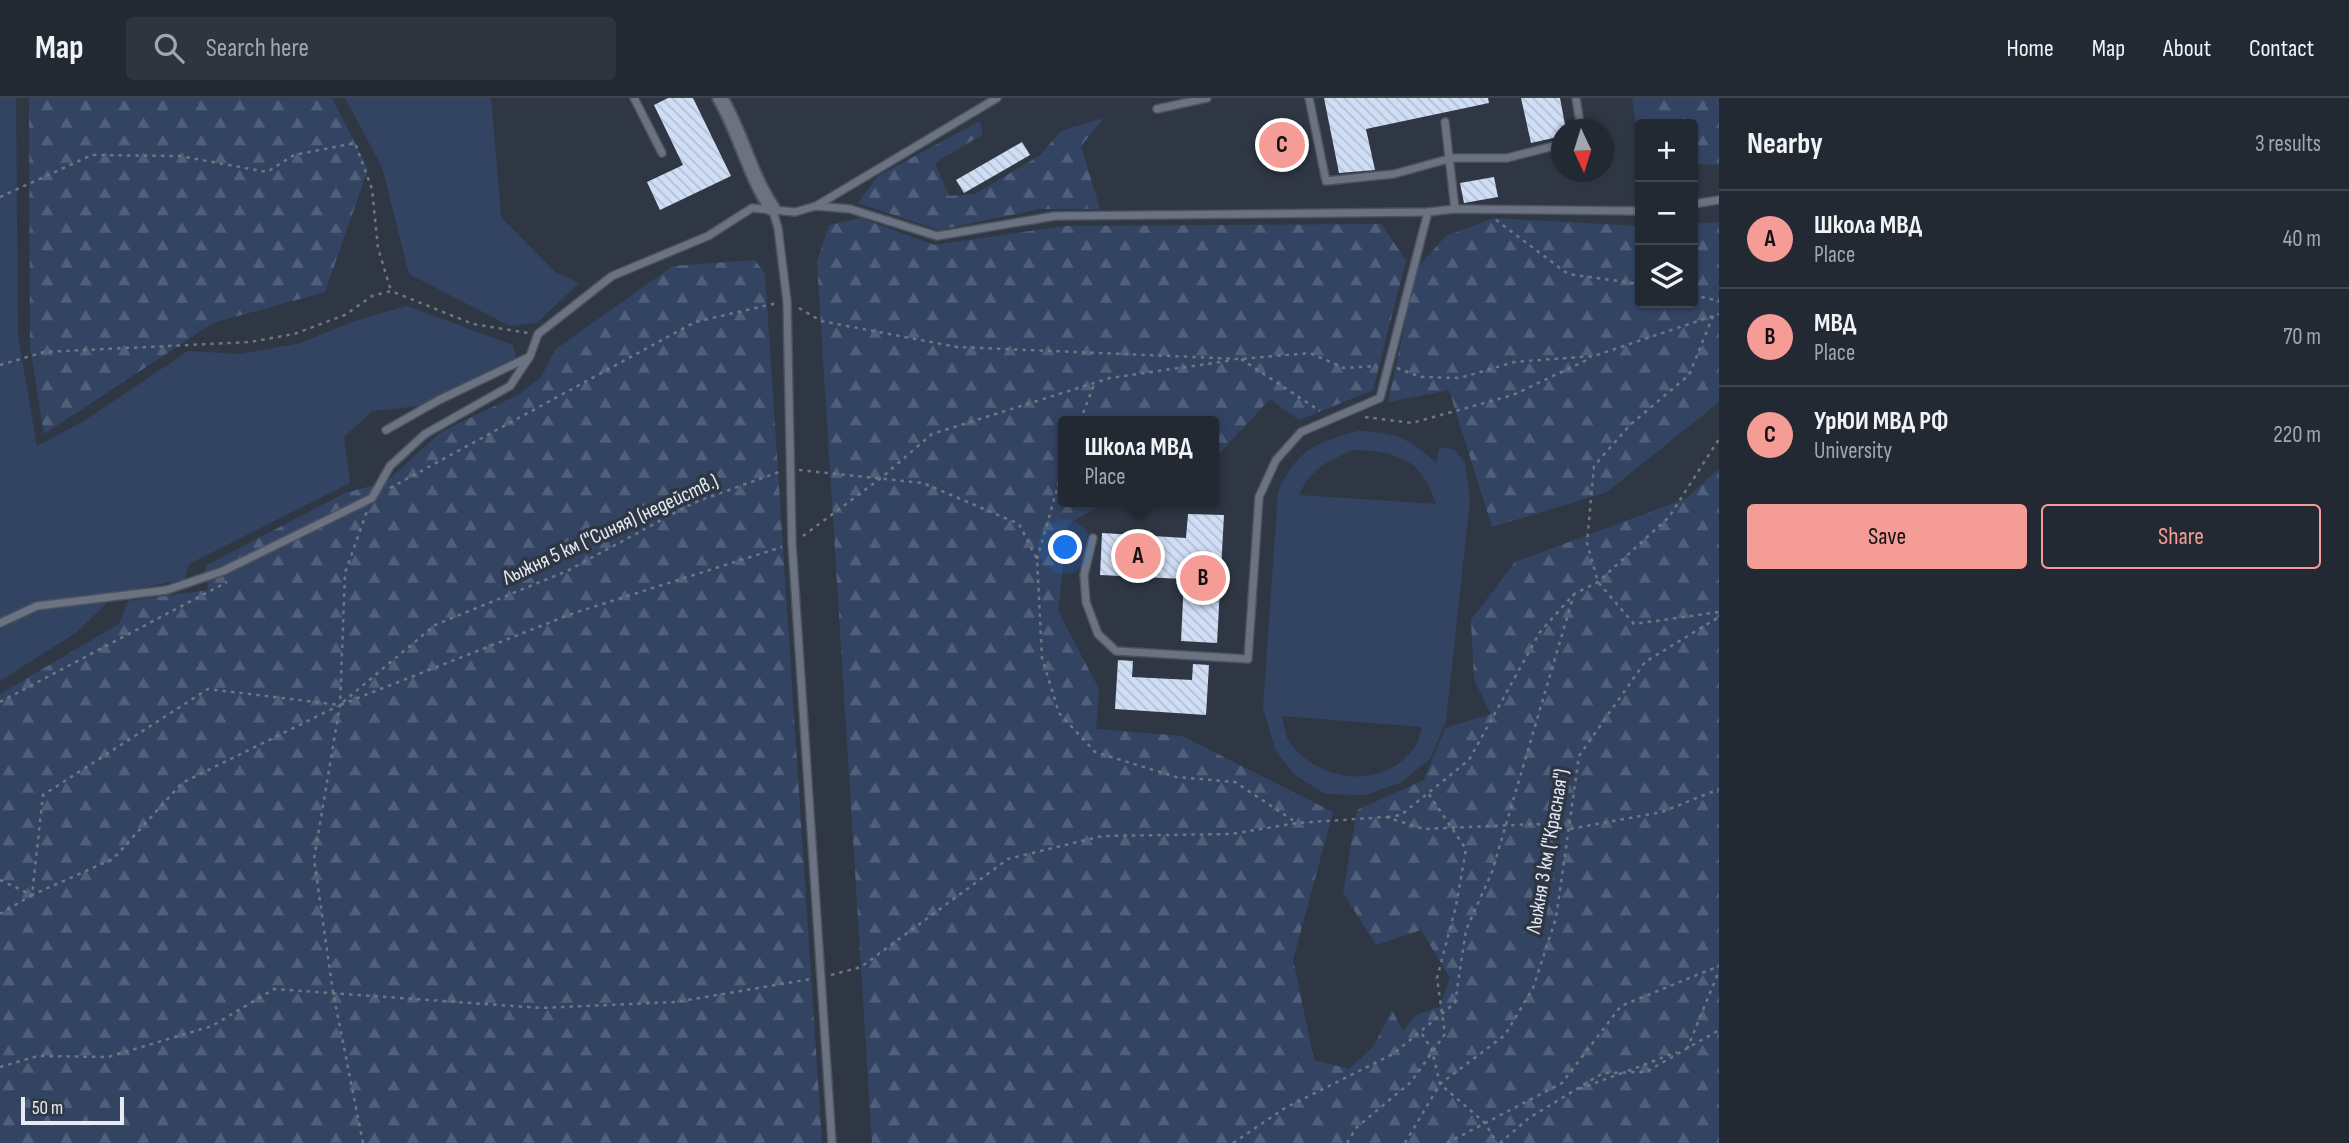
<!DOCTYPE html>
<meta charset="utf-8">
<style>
:root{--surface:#232933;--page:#2f353f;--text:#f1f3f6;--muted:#a3a6ac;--line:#40454e;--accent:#f59c96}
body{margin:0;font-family:"Sofia Sans Condensed",sans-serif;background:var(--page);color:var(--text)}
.controls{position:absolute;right:21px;top:21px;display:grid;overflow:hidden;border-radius:7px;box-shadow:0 2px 5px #0004}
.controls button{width:63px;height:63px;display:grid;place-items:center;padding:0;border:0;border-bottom:2px solid var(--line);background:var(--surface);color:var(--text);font:35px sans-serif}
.compass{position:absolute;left:1551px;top:21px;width:63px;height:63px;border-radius:50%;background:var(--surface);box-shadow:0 2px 5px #0004;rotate:176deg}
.scale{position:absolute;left:21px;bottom:18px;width:103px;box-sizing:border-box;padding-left:7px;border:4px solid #e5eaf3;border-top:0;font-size:19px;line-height:24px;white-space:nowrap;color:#e5eaf3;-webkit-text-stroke:5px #2f3744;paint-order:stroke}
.you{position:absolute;left:1066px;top:450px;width:24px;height:24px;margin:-18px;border:5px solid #fff;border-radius:50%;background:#1a73e8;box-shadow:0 0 0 10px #1a73e833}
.badge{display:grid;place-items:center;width:46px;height:46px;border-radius:50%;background:var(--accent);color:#111;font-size:23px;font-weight:700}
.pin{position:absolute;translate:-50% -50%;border:4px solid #fff;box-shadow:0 2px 7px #0006}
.popup{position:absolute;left:1058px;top:318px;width:161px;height:91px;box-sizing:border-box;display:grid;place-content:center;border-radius:7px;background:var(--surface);filter:drop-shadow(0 2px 5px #0005);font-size:23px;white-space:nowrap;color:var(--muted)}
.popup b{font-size:26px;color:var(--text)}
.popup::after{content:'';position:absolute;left:50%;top:100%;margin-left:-14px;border:14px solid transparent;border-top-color:var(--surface)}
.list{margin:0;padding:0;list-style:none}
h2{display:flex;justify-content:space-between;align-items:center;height:91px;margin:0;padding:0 28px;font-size:30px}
h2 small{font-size:23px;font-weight:400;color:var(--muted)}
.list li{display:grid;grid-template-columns:46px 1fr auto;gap:21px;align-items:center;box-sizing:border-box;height:98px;padding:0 28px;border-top:2px solid var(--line)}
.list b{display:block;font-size:26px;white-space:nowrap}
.list p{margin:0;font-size:23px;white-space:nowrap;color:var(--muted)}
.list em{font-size:23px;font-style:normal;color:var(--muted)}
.actions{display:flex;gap:14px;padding:21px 28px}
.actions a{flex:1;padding:16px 0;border:2px solid var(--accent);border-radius:7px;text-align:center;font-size:24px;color:var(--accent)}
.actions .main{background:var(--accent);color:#111}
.icon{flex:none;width:38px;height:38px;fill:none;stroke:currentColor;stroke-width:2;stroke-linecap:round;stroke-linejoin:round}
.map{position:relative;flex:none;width:1719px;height:1045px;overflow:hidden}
header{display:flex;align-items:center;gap:42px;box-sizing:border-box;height:98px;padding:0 35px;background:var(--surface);border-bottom:2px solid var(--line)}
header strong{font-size:33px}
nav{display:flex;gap:38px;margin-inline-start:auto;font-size:24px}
.search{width:490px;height:63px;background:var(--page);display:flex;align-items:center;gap:18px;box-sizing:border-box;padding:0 24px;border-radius:7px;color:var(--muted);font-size:26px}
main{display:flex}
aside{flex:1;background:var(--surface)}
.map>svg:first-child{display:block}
.forest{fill:url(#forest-firs)}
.garden{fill:#334463;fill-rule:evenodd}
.building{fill:url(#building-back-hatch)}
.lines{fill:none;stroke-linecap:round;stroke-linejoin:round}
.service-casing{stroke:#4d535e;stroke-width:10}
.minor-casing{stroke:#4d535e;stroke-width:18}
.path{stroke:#6f7682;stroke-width:2.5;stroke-dasharray:3.5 5;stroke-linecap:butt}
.service{stroke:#6b7383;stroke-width:7}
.minor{stroke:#6b7383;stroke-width:14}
.labels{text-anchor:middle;stroke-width:7;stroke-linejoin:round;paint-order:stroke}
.street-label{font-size:21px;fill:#e5eaf3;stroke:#2f3744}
</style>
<header>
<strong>Map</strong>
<div class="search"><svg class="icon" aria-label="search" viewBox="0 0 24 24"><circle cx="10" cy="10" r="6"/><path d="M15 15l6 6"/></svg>Search here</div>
<nav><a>Home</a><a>Map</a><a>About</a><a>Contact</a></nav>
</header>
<main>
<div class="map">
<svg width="1719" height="1045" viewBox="0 0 1719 1045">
<defs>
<pattern id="forest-firs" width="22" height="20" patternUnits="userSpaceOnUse" patternTransform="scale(1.75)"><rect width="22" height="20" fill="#334463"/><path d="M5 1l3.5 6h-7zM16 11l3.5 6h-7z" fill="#505f7a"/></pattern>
<pattern id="building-back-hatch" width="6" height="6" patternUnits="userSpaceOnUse" patternTransform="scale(1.75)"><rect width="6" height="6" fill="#cfddf5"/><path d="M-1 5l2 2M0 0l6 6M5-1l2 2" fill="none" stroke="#b3bfd3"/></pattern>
</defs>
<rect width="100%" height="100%" fill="#2f3744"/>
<g class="forest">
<polygon points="29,0 332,0 368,71 325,194 213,225 44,336 30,249"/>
<polygon points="1632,0 1719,0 1719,67 1693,66 1693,26 1640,26 1640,49"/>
<polygon points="1104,20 1081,48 1100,111 1039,111 939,132 858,105 878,78 980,23 983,36 935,65 949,98 975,96 1039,58 1061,33"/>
<polygon points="861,120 934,147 1065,128 1381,126 1406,162 1373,292 1299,322 1270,301 1213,362 1213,323 1063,323 1063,404 1106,404 1068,426 1058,513 1099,591 1096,631 1182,638 1333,714 1293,862 1314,962 1349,971 1373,949 1392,912 1403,933 1416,917 1439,909 1450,880 1421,832 1376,847 1343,795 1357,712 1424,682 1445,630 1491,616 1474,581 1471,522 1515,464 1685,401 1719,371 1719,1045 872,1045 817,164 829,127"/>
<polygon points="1494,120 1640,128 1640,205 1693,205 1693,126 1719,124 1719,304 1607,394 1492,429 1449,292 1388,304 1417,170 1446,138"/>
<polygon points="755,162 765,176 822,1045 0,1045 0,596 119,526 128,503 208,492 205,468 345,395 386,384 441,334 520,296 541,279 556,251 673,168"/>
</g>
<g class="garden">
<polygon points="0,0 16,0 18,238 37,348 84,323 188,253 240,256 301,245 354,223 407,208 513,247 516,259 420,308 372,313 344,339 350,385 189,466 185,481 117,495 77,534 0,583"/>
<polygon points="345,0 491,0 501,119 555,174 579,185 537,225 510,228 409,176 382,69"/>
<path d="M 1358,333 C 1394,334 1410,340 1436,365 L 1440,349 L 1455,352 L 1465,365 L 1470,401 L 1446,623 L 1430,661 L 1400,685 L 1365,697 L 1326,696 L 1296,678 L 1276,654 L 1263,610 L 1278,394 C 1297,351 1315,345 1358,333 ZM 1354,352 C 1397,353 1423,362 1436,406 L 1299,397 C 1310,371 1329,362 1354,352 ZM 1282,618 L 1422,629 L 1422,630 C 1420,636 1418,644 1414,650 C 1383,693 1318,684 1289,644 C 1285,637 1284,626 1282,618 Z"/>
</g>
<g class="building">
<polygon points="668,0 693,0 731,78 660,112 647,84 683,67 654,7"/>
<polygon points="1324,0 1488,0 1489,5 1366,31 1375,72 1339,75"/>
<polygon points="1521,0 1560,0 1566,32 1562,32 1562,38 1531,45"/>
<polygon points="1022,44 1030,57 964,95 956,82"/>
<polygon points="1494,79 1498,99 1464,105 1460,85"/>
<polygon points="1188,416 1224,417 1217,545 1181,543 1184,481 1100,477 1102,435 1186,440"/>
<polygon points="1118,562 1133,563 1132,579 1192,582 1193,566 1209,567 1206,617 1115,611"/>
</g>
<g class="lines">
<defs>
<g id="service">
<polyline points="634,0 662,55"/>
<polyline points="1309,0 1326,83 1394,76 1452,60 1507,60 1562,46"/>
<polyline points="1576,0 1581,32"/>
<polyline points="1157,11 1207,0"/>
<polyline points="1445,24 1455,111"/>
<polyline points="1693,106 1719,102"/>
<polyline points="816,108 997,0"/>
<polyline points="772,110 778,130 787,203 792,446 832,1045"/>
<polyline points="386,332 439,302 529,259"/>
<polyline points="1093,440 1084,477 1086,504 1098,536 1116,553 1248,561 1259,399 1276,362 1301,334 1380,300 1428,114"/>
<polyline points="0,525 37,508 167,492 223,473 372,400 390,368 425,336 510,288 530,258 538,236 612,178 708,138 752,110 795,114 816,108 850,111 937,138 1055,118 1428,114 1455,111 1640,113"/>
</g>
<path id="minor" d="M 720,0 C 741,35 749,76 772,110"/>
</defs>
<use href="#service" class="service-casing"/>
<use href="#minor" class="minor-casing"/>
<g class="path">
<polyline points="0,99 92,57 180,58 267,74 294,57 355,45 372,91 378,150 391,193"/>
<polyline points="1496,122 1568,176 1640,186"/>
<polyline points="1693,197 1719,203"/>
<polyline points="799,210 821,223 957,249 1241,261 1310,255 1344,270 1377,268"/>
<polyline points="1713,218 1689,277 1630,327 1594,368 1587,445 1598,484 1634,526 1719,514"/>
<polyline points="1241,261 1320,313"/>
<polyline points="0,267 44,254 250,244 294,236 345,217 372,198 391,193 473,226 528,235"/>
<polyline points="1397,270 1421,279 1460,280 1514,264 1594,258 1719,216"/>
<polyline points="1365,319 1412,325 1513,297 1591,260"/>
<polyline points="1080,323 1094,287"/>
<polyline points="799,372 923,385 1019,426 1037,461 1042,560 1059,615 1095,654 1176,679 1235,684 1297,725"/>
<polyline points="390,390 695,224 777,205"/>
<polyline points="803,438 881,380 932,336 1110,280 1234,262"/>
<polyline points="1037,461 1063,370"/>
<polyline points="0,604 227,484"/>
<polyline points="343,604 435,527 567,473 693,405 779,374"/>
<polyline points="1387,719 1401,717 1469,662 1540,534 1574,496 1598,484 1669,419 1719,341"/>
<polyline points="0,782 32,797 113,761 182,685 338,608"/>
<polyline points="0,816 32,797 43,697 208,591 340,607 574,515 782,449"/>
<polyline points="831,877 861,869 1008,761 1102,738 1231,736 1297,725 1386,719 1424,731 1537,726 1570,731 1662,714 1719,691"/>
<polyline points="1422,936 1432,952 1440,986 1485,1025 1497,1045"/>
<polyline points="1687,951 1719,873"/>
<polyline points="0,969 38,958 108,959 212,928 274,891 541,910 676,904 811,881"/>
<polyline points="1628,973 1677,954"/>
<polyline points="1579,991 1622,975"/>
<polyline points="363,1045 333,894 314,761 340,607 345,475 367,413"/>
<polyline points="1233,1045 1285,1010 1393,956 1455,905 1466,832 1492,774 1574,496"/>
<polyline points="1347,1045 1356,1030 1411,984 1445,936 1437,880 1456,808 1466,751 1428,695"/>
<polyline points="1405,1045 1440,986 1505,937 1533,890 1556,820 1579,658 1645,564 1719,519"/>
<polyline points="1447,1045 1562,985 1621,908 1719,868"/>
<polyline points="1500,1045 1529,1020 1603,975 1646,974 1719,932"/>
</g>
<use href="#service" class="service"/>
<use href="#minor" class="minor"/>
</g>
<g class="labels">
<g class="street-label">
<text transform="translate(610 431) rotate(-25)" y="7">Лыжня 5 км ("Синяя) (недейств.)</text>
<text transform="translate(1547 753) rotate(-80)" y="7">Лыжня 3 км ("Красная")</text>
</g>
</g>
</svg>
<div class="controls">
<button>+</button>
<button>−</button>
<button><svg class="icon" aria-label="layers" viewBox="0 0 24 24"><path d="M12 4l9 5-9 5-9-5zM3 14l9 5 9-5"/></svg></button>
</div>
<svg class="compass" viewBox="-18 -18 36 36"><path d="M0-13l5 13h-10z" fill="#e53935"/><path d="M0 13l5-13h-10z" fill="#a3a6ac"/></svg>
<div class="scale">50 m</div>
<div class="you"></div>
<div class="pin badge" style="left:1138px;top:458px">A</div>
<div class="popup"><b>Школа МВД</b>Place</div>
<div class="pin badge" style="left:1203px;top:480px">B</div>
<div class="pin badge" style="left:1282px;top:47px">C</div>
</div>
<aside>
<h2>Nearby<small>3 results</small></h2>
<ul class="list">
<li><span class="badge">A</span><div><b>Школа МВД</b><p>Place</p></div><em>40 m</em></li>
<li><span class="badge">B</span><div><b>МВД</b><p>Place</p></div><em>70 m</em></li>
<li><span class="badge">C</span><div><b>УрЮИ МВД РФ</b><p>University</p></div><em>220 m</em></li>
</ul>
<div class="actions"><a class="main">Save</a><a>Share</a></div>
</aside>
</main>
